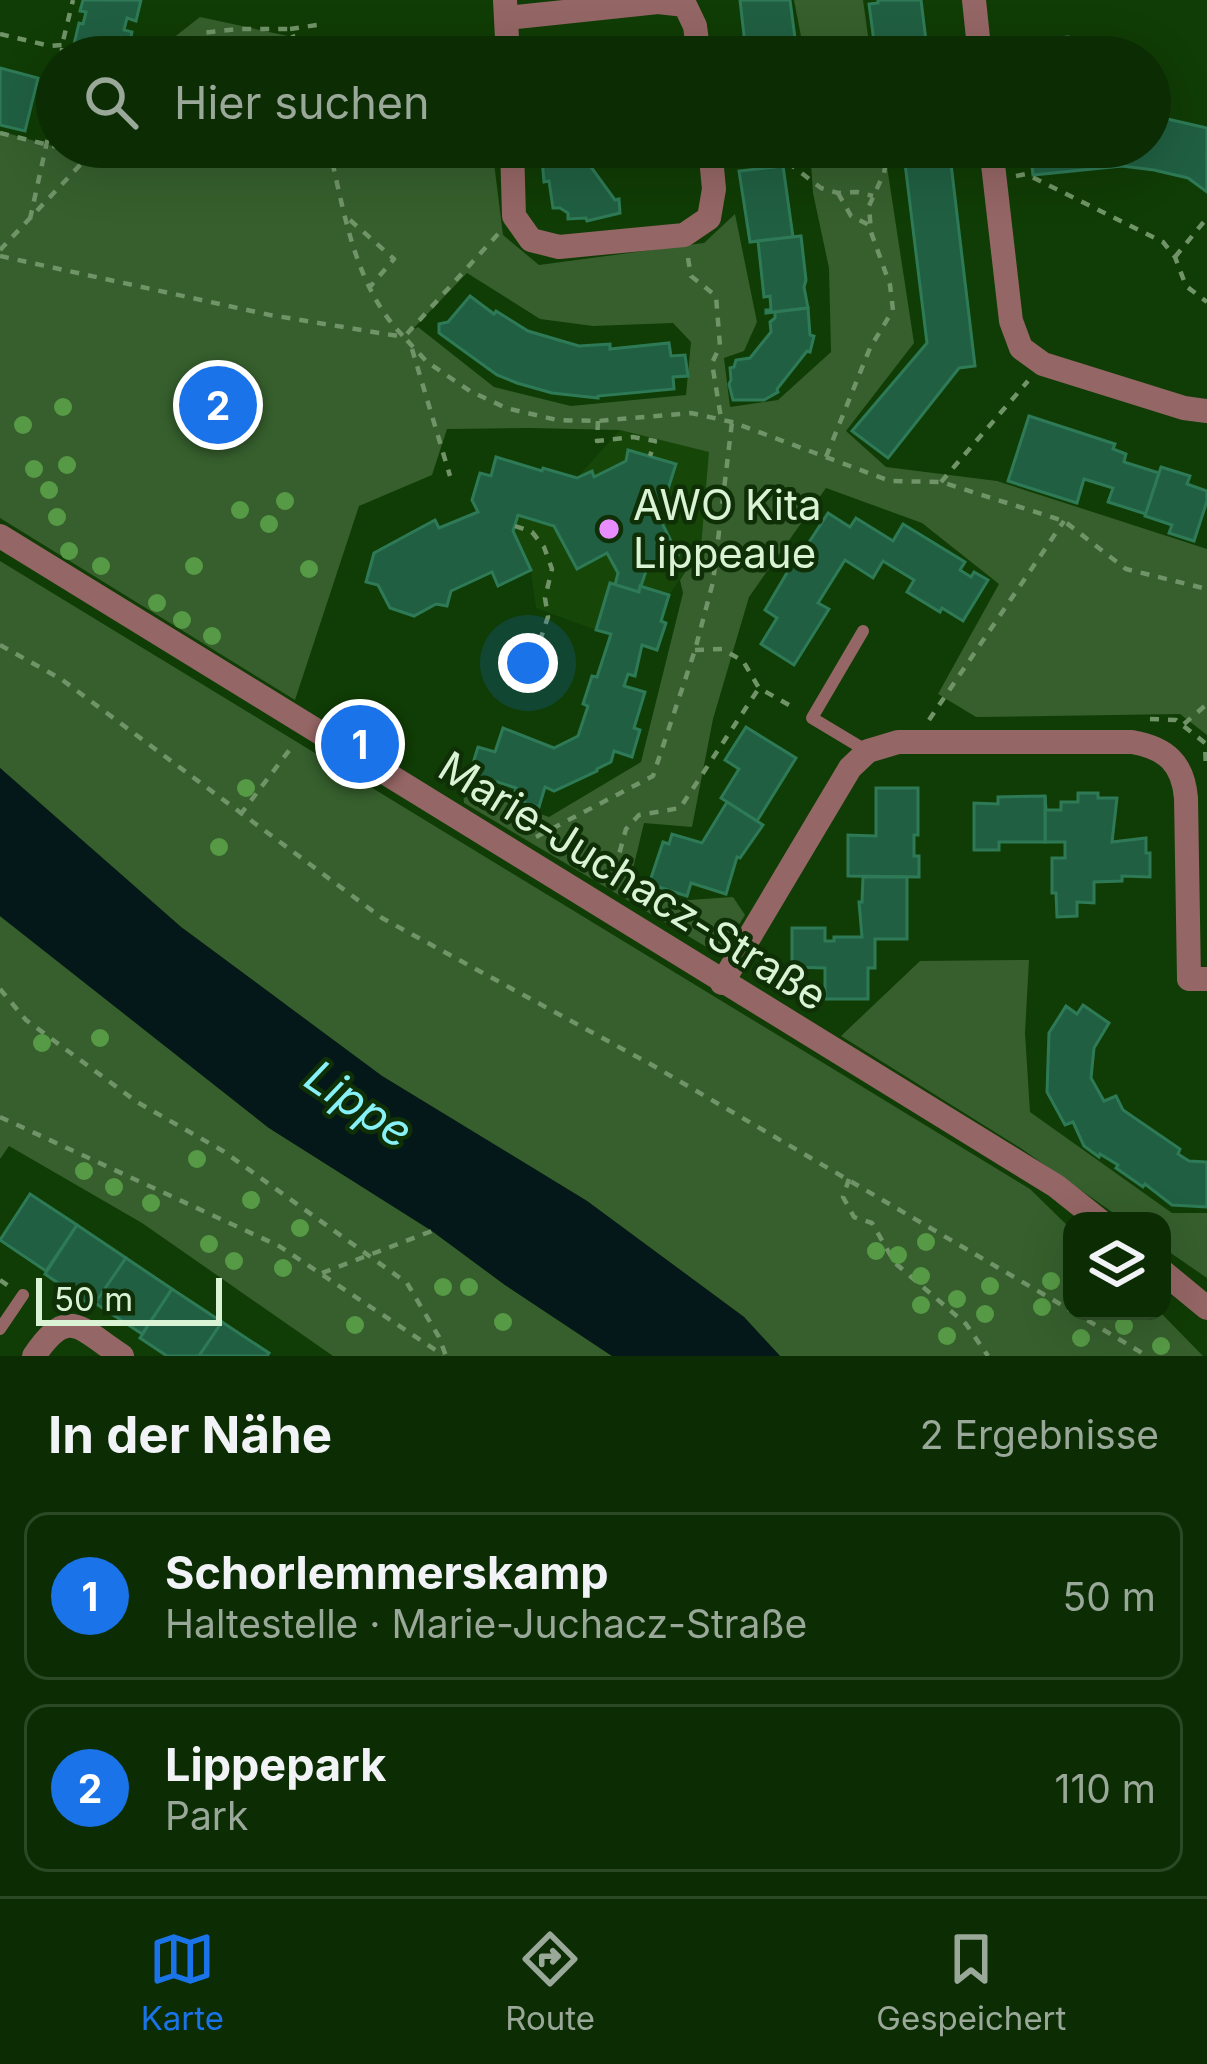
<!DOCTYPE html>
<html lang="de">
<meta charset="utf-8">
<style>
:root{--surface:#0c2d04;--page:#1a3913;--text:#f1f3f6;--muted:#9aa89a;--line:#2c4926;--accent:#1a73e8}
body{margin:0;font-family:Inter,sans-serif;background:var(--page);color:var(--text)}
.controls{position:absolute;right:36px;bottom:36px;display:grid;overflow:hidden;border-radius:24px;box-shadow:0 12px 48px #0002}
.controls button{width:108px;height:108px;display:grid;place-items:center;padding:0;border:0;border-bottom:3px solid var(--line);background:var(--surface);color:var(--text);font:60px sans-serif}
.scale{position:absolute;left:36px;bottom:30px;width:186px;box-sizing:border-box;padding-left:12px;border:6px solid #daf3d5;border-top:0;font-size:33px;line-height:42px;white-space:nowrap;color:#daf3d5;-webkit-text-stroke:9px #0f3007;paint-order:stroke}
.you{position:absolute;left:528px;top:663px;width:42px;height:42px;margin:-30px;border:9px solid #fff;border-radius:50%;background:#1a73e8;box-shadow:0 0 0 18px #1a73e833}
.badge{display:grid;place-items:center;width:78px;height:78px;border-radius:50%;background:var(--accent);color:#fff;font-size:39px;font-weight:700}
.pin{position:absolute;translate:-50% -50%;border:6px solid #fff;box-shadow:0 3px 12px #0006}
.list{margin:0;padding:0;list-style:none}
h2{display:flex;justify-content:space-between;align-items:center;height:156px;margin:0;padding:0 48px;font-size:51px}
h2 small{font-size:39px;font-weight:400;color:var(--muted)}
.list li{display:grid;grid-template-columns:78px 1fr auto;gap:36px;align-items:center;box-sizing:border-box;height:168px;margin:0 24px 24px;padding:0 24px;border:3px solid var(--line);border-radius:24px}
.list b{display:block;font-size:45px;white-space:nowrap}
.list p{margin:0;font-size:39px;white-space:nowrap;color:var(--muted)}
.list em{font-size:39px;font-style:normal;color:var(--muted)}
.icon{flex:none;width:66px;height:66px;fill:none;stroke:currentColor;stroke-width:2;stroke-linecap:round;stroke-linejoin:round}
.map{position:relative;flex:none;width:1207px;height:1356px;overflow:hidden}
.search{position:absolute;background:var(--surface);box-shadow:0 12px 48px #0002;left:36px;right:36px;top:36px;height:132px;display:flex;align-items:center;gap:30px;box-sizing:border-box;padding:0 42px;border-radius:66px;color:var(--muted);font-size:45px}
.sheet{height:540px;background:var(--surface)}
nav{display:flex;justify-content:space-around;align-items:center;box-sizing:border-box;height:168px;border-top:3px solid var(--line);background:var(--surface);font-size:33px;color:var(--muted)}
nav a{display:grid;justify-items:center;gap:6px}
nav .on{color:var(--accent)}
.map>svg:first-child{display:block}
.built{fill:#164709}
.green{fill:#365f2d;fill-rule:evenodd}
.water{fill:#04181a}
.building{fill:#205f42;stroke:#2e7a57;stroke-width:3}
.lines{fill:none;stroke-linecap:round;stroke-linejoin:round}
.path{stroke:#709367;stroke-width:4.5;stroke-dasharray:9 9;stroke-linecap:butt}
.lane{stroke:#946665;stroke-width:12}
.street{stroke:#946665;stroke-width:24}
.tree{fill:#569a46}
.poi-dot{fill:#e98dfe;stroke:#0f3007;stroke-width:4.5}
.labels{text-anchor:middle;stroke-width:9;stroke-linejoin:round;paint-order:stroke}
.poi-label{font-size:42px;fill:#daf3d5;stroke:#0f3007;text-anchor:start}
.street-label{font-size:42px;fill:#daf3d5;stroke:#0f3007}
.water-label{font-size:45px;font-style:italic;fill:#88f1f7;stroke:#0f3007}
</style>
<div class="map">
<svg width="1207" height="1356" viewBox="0 0 1207 1356">
<rect width="100%" height="100%" fill="#103c05"/>
<polygon class="built" points="620,430 710,452 701,547 669,595 642,586 639,592 610,583 596,630 536,608 531,570 513,531 518,515 554,526 578,515 577,478"/>
<g class="green">
<polygon points="794,0 863,0 871,57 805,57"/>
<polygon points="200,17 316,42 364,57 149,57"/>
<path d="M 0,131 L 59,148 L 492,147 L 503,235 L 539,265 L 704,243 L 735,214 L 757,322 L 744,351 L 724,358 L 730,407 L 778,400 L 831,352 L 829,268 L 813,193 L 810,147 L 884,147 L 914,343 L 846,431 L 886,467 L 997,481 L 1207,549 L 1207,735 L 1180,714 L 976,717 L 938,694 L 999,584 L 922,523 L 826,488 L 749,597 L 713,719 L 692,827 L 644,823 L 632,873 L 674,901 L 733,897 L 745,915 L 720,955 L 464,803 L 463,787 L 549,817 L 641,762 L 683,593 L 680,580 L 701,547 L 709,452 L 620,430 L 529,428 L 447,429 L 432,475 L 359,506 L 295,700 L 0,518 ZM 467,273 L 540,319 L 593,326 L 673,323 L 691,342 L 686,395 L 571,406 L 494,387 L 418,327 L 410,332 Z"/>
<polygon points="0,561 1030,1189 1072,1230 1072,1311 1159,1311 1203,1356 780,1356 744,1317 587,1201 382,1076 181,927 0,768"/>
<polygon points="0,916 269,1128 432,1231 505,1285 612,1356 333,1356 142,1223 9,1146 0,1159"/>
<polygon points="1029,960 1025,1033 1030,1112 1172,1213 1207,1213 1207,1278 1162,1247 1162,1221 1125,1221 1019,1147 841,1036 920,961"/>
</g>
<polygon class="water" points="0,768 181,927 382,1076 587,1201 744,1317 780,1356 612,1356 505,1285 432,1231 269,1128 0,916"/>
<g class="building">
<polygon points="83,0 141,0 136,21 127,18 124,30 132,32 126,57 71,57 79,23 83,24 86,12 80,11"/>
<polygon points="740,0 790,0 796,46 788,47 789,57 737,57 736,45 745,44"/>
<polygon points="878,0 921,0 928,57 876,57 869,4 878,3"/>
<polygon points="1068,37 1070,57 1018,57 1016,43"/>
<polygon points="601,39 602,53 597,57 542,57 548,52 548,44"/>
<polygon points="0,68 38,78 25,131 0,125"/>
<polygon points="1150,115 1207,128 1207,192 1188,178 1154,170 1122,166 1033,175 1030,147 1150,147"/>
<polygon points="541,147 586,147 588,163 615,200 619,199 620,213 587,221 586,218 568,219 568,213 560,208 553,208 549,181 544,182"/>
<polygon points="903,147 949,147 975,366 959,368 888,458 852,431 927,343"/>
<polygon points="783,166 793,237 750,242 739,171"/>
<polygon points="801,236 806,280 804,287 808,308 766,313 766,310 771,310 770,296 764,297 758,241"/>
<polygon points="470,296 494,314 496,311 528,331 579,346 610,344 610,349 669,343 671,356 685,355 688,376 673,377 674,389 598,396 598,398 552,393 517,383 497,375 439,333 439,324 448,322"/>
<polygon points="808,308 810,335 814,336 810,352 807,351 777,389 778,392 764,400 733,400 729,384 731,380 730,368 734,367 736,360 750,358 771,332 770,322 775,318 775,312"/>
<polygon points="1029,416 1115,444 1113,449 1126,454 1124,462 1159,473 1146,514 1108,502 1113,488 1084,479 1077,503 1008,481"/>
<polygon points="628,450 676,464 661,511 657,513 678,555 655,567 648,565 639,592 615,585 618,573 607,553 577,569 554,526 518,515 513,531 531,570 498,586 492,572 451,591 447,606 436,604 414,616 390,608 378,585 366,582 374,553 435,520 439,528 478,512 472,500 480,473 491,476 496,457 542,471 543,468 577,478 592,471 594,477 626,461"/>
<polygon points="1161,467 1190,476 1187,484 1207,491 1207,501 1194,541 1169,533 1172,525 1145,516"/>
<polygon points="828,513 850,527 856,518 893,541 903,524 965,562 960,570 971,577 974,572 988,580 963,621 942,608 940,612 907,592 914,580 883,561 873,578 845,560 818,603 829,609 794,665 761,644 777,618 765,610 801,549 804,550"/>
<polygon points="610,583 639,592 640,586 669,595 661,621 666,623 657,650 642,645 635,676 628,674 624,686 645,692 634,728 640,730 632,757 614,751 611,762 597,769 597,771 554,791 545,787 539,807 508,797 513,797 516,788 470,773 478,747 495,752 503,728 554,748 578,736 588,706 583,704 592,676 597,677 611,634 596,630"/>
<polygon points="746,727 796,758 757,821 721,798 739,769 725,760"/>
<polygon points="876,788 918,788 918,835 914,835 914,856 919,856 919,877 848,876 848,835 876,836"/>
<polygon points="1078,793 1098,793 1098,798 1117,798 1112,842 1146,838 1146,853 1150,853 1150,877 1122,876 1122,881 1094,882 1094,903 1077,902 1077,916 1057,917 1056,893 1052,893 1052,858 1065,858 1065,842 1045,842 1045,796 1046,810 1061,810 1061,802 1078,802"/>
<polygon points="1045,796 1045,842 999,842 999,850 974,850 974,803 998,804 998,797"/>
<polygon points="727,802 763,825 740,858 737,857 726,894 691,883 687,896 649,884 663,842 669,844 672,834 702,843"/>
<polygon points="863,877 907,877 907,939 875,939 875,968 868,968 868,999 825,999 825,968 792,967 792,928 825,928 825,941 834,941 834,937 862,937 859,902 862,902"/>
<polygon points="1083,1005 1109,1023 1094,1048 1091,1078 1104,1101 1116,1096 1123,1110 1180,1149 1178,1154 1189,1161 1207,1162 1207,1207 1172,1205 1145,1184 1143,1187 1116,1168 1118,1165 1100,1154 1099,1157 1084,1146 1073,1122 1065,1125 1047,1092 1049,1033 1066,1006 1077,1014"/>
<polygon points="30,1194 77,1225 46,1271 0,1240"/>
<polygon points="77,1225 126,1258 93,1307 45,1274"/>
<polygon points="126,1258 172,1289 142,1334 95,1303"/>
<polygon points="172,1289 222,1322 199,1356 167,1356 140,1338"/>
<polygon points="222,1322 269,1353 267,1356 199,1356"/>
</g>
<g class="lines">
<g class="path">
<polyline points="290,29 324,24"/>
<polyline points="0,34 50,46 62,45"/>
<polyline points="62,57 62,45 73,0"/>
<polyline points="181,57 203,33 238,29 290,29 302,57"/>
<polyline points="0,133 57,147"/>
<polyline points="59,147 91,154"/>
<polyline points="735,160 782,158 821,188 838,193 857,192 873,196"/>
<polyline points="1016,176 1026,174 1163,242 1175,257 1186,286 1207,302"/>
<polyline points="838,193 851,216 871,226"/>
<polyline points="30,219 57,96"/>
<polyline points="350,220 394,259 369,288"/>
<polyline points="498,234 404,337 427,362 470,391 506,408 557,420 598,421 691,413 732,422 890,481 941,482 1064,521 1126,569 1207,589"/>
<polyline points="0,250 97,147"/>
<path d="M 0,256 L 270,315 L 404,337 C 355,288 344,212 329,147"/>
<polyline points="1175,257 1207,218"/>
<polyline points="688,258 691,276 716,296 720,346 712,363 721,418"/>
<polyline points="412,349 450,476"/>
<polyline points="598,421 597,441 633,437 655,441 650,456"/>
<polyline points="826,457 870,348 893,310 890,285 871,232 869,206 884,173 889,147"/>
<polyline points="941,482 1028,381"/>
<polyline points="515,526 532,532 544,547 552,569 545,598 548,617 522,693"/>
<polyline points="0,645 61,679 382,918 652,1065 1072,1311"/>
<polyline points="695,650 722,649 743,661 759,688 796,709"/>
<polyline points="1150,719 1176,720 1205,743 1206,770"/>
<polyline points="929,720 1064,521"/>
<polyline points="1184,724 1207,704"/>
<polyline points="240,815 294,744"/>
<polyline points="536,837 653,776 695,650 713,582 732,422"/>
<polyline points="610,887 626,829 639,815 680,808 759,688"/>
<polyline points="0,989 26,1020 137,1102 223,1151 407,1283 439,1337 446,1356"/>
<polyline points="0,1117 279,1246 443,1355"/>
<polyline points="849,1179 843,1197 854,1217 872,1223 895,1263 966,1324 988,1356"/>
<polyline points="322,1273 432,1231"/>
<polyline points="0,1280 10,1287"/>
<polyline points="1072,1311 1147,1356"/>
</g>
<g class="lane">
<polyline points="863,631 812,718 867,751"/>
<polyline points="0,1329 23,1295"/>
</g>
<g class="street">
<polyline points="505,0 508,57"/>
<polyline points="974,0 980,57"/>
<polyline points="507,18 658,2 685,5 695,26 699,57"/>
<polyline points="512,147 514,216 531,240 559,247 684,235 709,218 714,189 710,147"/>
<polyline points="991,147 1011,321 1021,348 1043,364 1184,408 1207,411"/>
<path d="M 0,536 C 353,751 703,972 1056,1186 L 1100,1221"/>
<path d="M 722,983 L 850,768 L 868,751 L 898,742 L 1132,742 C 1166,748 1183,763 1186,798 L 1189,979 L 1207,979"/>
<polyline points="1162,1271 1207,1308"/>
<path d="M 34,1356 C 69,1305 79,1328 122,1356"/>
</g>
</g>
<g class="tree">
<circle cx="63" cy="407" r="9"/>
<circle cx="23" cy="425" r="9"/>
<circle cx="67" cy="465" r="9"/>
<circle cx="34" cy="469" r="9"/>
<circle cx="49" cy="490" r="9"/>
<circle cx="285" cy="501" r="9"/>
<circle cx="240" cy="510" r="9"/>
<circle cx="57" cy="517" r="9"/>
<circle cx="269" cy="524" r="9"/>
<circle cx="69" cy="551" r="9"/>
<circle cx="101" cy="566" r="9"/>
<circle cx="194" cy="566" r="9"/>
<circle cx="309" cy="569" r="9"/>
<circle cx="157" cy="603" r="9"/>
<circle cx="182" cy="620" r="9"/>
<circle cx="212" cy="636" r="9"/>
<circle cx="246" cy="788" r="9"/>
<circle cx="219" cy="847" r="9"/>
<circle cx="100" cy="1038" r="9"/>
<circle cx="42" cy="1043" r="9"/>
<circle cx="197" cy="1159" r="9"/>
<circle cx="84" cy="1171" r="9"/>
<circle cx="114" cy="1187" r="9"/>
<circle cx="251" cy="1200" r="9"/>
<circle cx="151" cy="1203" r="9"/>
<circle cx="300" cy="1228" r="9"/>
<circle cx="926" cy="1242" r="9"/>
<circle cx="209" cy="1244" r="9"/>
<circle cx="876" cy="1251" r="9"/>
<circle cx="898" cy="1255" r="9"/>
<circle cx="234" cy="1261" r="9"/>
<circle cx="283" cy="1268" r="9"/>
<circle cx="921" cy="1276" r="9"/>
<circle cx="1051" cy="1281" r="9"/>
<circle cx="990" cy="1286" r="9"/>
<circle cx="443" cy="1287" r="9"/>
<circle cx="469" cy="1287" r="9"/>
<circle cx="957" cy="1299" r="9"/>
<circle cx="921" cy="1305" r="9"/>
<circle cx="1042" cy="1307" r="9"/>
<circle cx="985" cy="1314" r="9"/>
<circle cx="503" cy="1322" r="9"/>
<circle cx="355" cy="1325" r="9"/>
<circle cx="1124" cy="1326" r="9"/>
<circle cx="947" cy="1336" r="9"/>
<circle cx="1081" cy="1338" r="9"/>
<circle cx="1161" cy="1346" r="9"/>
</g>
<circle class="poi-dot" cx="609" cy="529" r="12"/>
<g class="labels">
<g class="poi-label">
<text x="633" y="520">AWO Kita<tspan x="633" dy="48">Lippeaue</tspan></text>
</g>
<g class="street-label">
<text transform="translate(633 881) rotate(32)" y="15">Marie-Juchacz-Straße</text>
</g>
<g class="water-label">
<text transform="translate(359 1104) rotate(34)" y="16">Lippe</text>
</g>
</g>
</svg>
<div class="controls">
<button><svg class="icon" aria-label="layers" viewBox="0 0 24 24"><path d="M12 4l9 5-9 5-9-5zM3 14l9 5 9-5"/></svg></button>
</div>
<div class="scale">50 m</div>
<div class="you"></div>
<div class="pin badge" style="left:360px;top:744px">1</div>
<div class="pin badge" style="left:218px;top:405px">2</div>
<div class="search"><svg class="icon" aria-label="search" viewBox="0 0 24 24"><circle cx="10" cy="10" r="6"/><path d="M15 15l6 6"/></svg>Hier suchen</div>
</div>
<section class="sheet">
<h2>In der Nähe<small>2 Ergebnisse</small></h2>
<ul class="list">
<li><span class="badge">1</span><div><b>Schorlemmerskamp</b><p>Haltestelle · Marie-Juchacz-Straße</p></div><em>50 m</em></li>
<li><span class="badge">2</span><div><b>Lippepark</b><p>Park</p></div><em>110 m</em></li>
</ul>
</section>
<nav>
<a class="on"><svg class="icon" aria-label="map" viewBox="0 0 24 24"><path d="M3 6l6-2 6 2 6-2v14l-6 2-6-2-6 2zM9 4v14M15 6v14"/></svg>Karte</a>
<a><svg class="icon" aria-label="directions" viewBox="0 0 24 24"><path d="M12 3l9 9-9 9-9-9zM9 14v-3h6M13 9l2 2-2 2"/></svg>Route</a>
<a><svg class="icon" aria-label="saved" viewBox="0 0 24 24"><path d="M7 4h10v16l-5-4-5 4z"/></svg>Gespeichert</a>
</nav>
